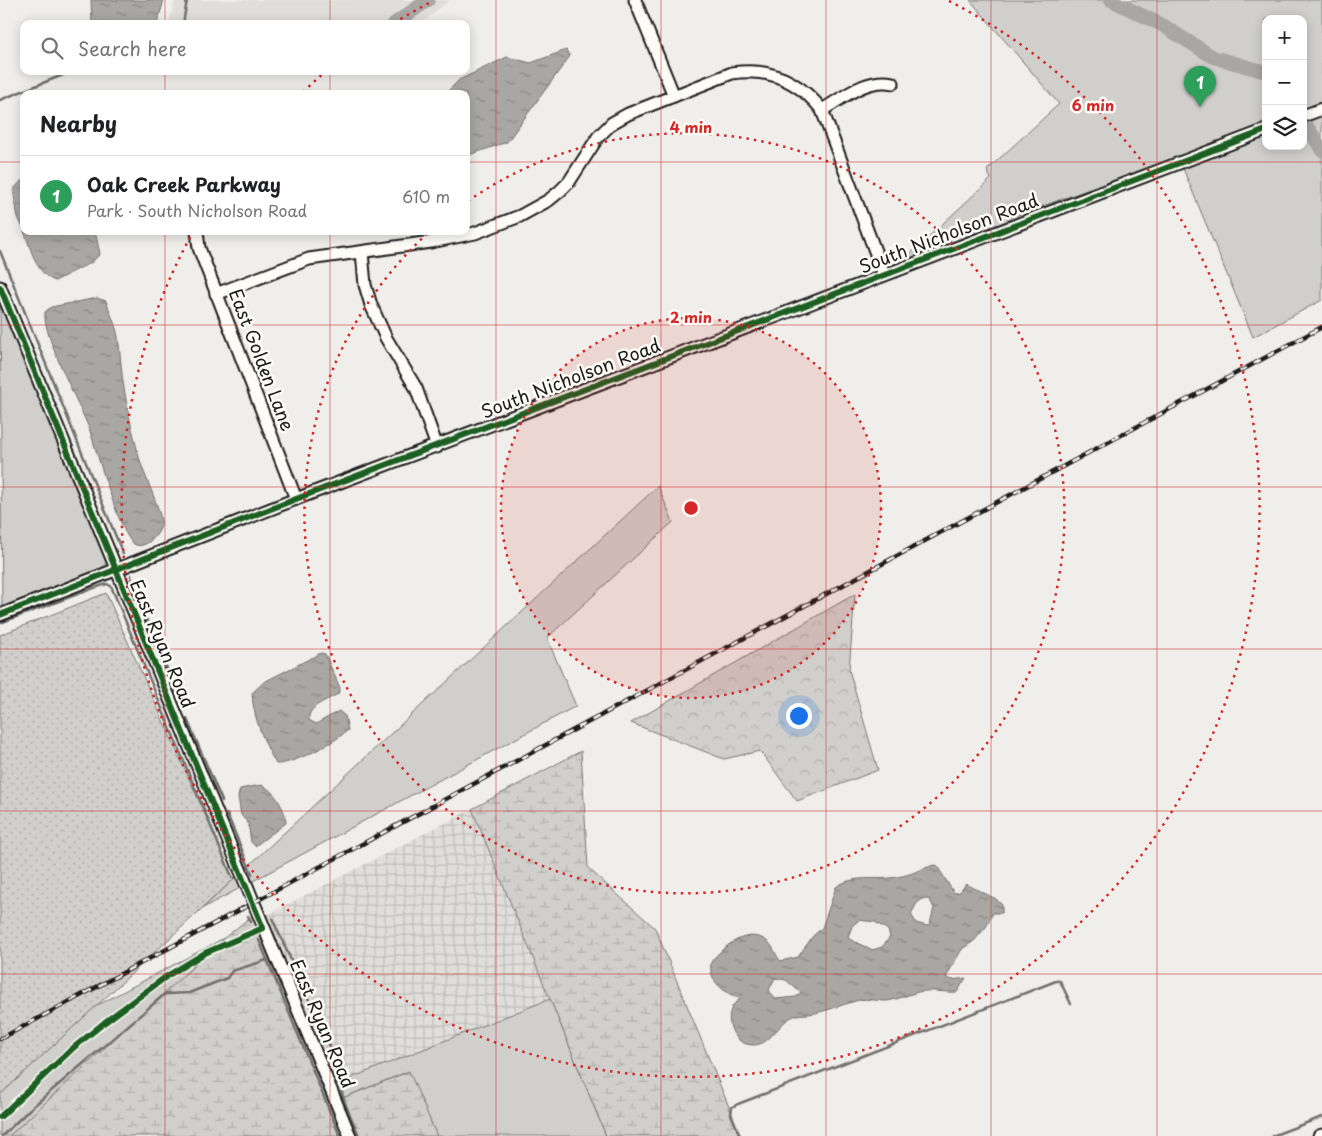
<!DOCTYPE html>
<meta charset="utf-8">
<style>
:root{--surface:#fff;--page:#f2f2f2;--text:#202124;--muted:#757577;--line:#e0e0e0;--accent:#d1495b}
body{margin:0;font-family:"Playpen Sans",sans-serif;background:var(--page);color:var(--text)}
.controls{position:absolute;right:15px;top:15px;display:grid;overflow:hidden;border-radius:10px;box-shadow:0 2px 12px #0003}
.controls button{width:45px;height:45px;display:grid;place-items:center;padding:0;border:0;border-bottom:1px solid var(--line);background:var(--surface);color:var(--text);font:25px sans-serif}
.you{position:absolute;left:798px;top:715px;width:18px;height:18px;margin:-12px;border:4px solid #fff;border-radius:50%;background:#1a73e8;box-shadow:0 0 0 8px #1a73e833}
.badge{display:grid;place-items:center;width:32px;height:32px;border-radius:50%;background:var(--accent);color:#fff;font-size:16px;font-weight:700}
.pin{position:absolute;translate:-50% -41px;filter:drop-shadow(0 1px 2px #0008)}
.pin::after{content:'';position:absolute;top:26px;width:18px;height:15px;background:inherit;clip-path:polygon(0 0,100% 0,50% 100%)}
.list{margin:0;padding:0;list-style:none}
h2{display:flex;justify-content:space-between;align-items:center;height:65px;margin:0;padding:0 20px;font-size:21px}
h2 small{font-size:16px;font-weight:400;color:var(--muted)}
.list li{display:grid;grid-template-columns:32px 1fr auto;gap:15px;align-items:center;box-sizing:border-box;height:80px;padding:0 20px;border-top:1px solid var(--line)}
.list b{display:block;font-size:19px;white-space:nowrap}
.list p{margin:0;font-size:16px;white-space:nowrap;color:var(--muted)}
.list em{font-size:16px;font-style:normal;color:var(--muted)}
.icon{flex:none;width:28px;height:28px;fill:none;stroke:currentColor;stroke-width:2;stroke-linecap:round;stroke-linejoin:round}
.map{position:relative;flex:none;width:1322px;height:1136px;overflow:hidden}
.search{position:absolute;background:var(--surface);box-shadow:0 2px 12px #0003;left:20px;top:20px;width:450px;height:55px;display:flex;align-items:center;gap:12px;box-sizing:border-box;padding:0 18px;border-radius:10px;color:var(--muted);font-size:19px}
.panel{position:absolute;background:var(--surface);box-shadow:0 2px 12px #0003;left:20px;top:90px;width:450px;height:145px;border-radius:10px}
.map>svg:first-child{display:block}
.built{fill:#e0deda}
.industrial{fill:url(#industrial-grid)}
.grass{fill:url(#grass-dots);stroke:#767674}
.forest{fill:url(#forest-crowns);stroke:#767674}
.wetland{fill:url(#wetland-marsh);stroke:#767674}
.park{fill:#d0cfcc;stroke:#767674}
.water{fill:url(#water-ripples);stroke:#706f6d;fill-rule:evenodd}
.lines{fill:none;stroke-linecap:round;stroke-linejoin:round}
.stream{stroke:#706f6d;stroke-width:2.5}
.river{stroke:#a8a7a3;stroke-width:14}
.minor-casing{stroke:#1c1c1c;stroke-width:15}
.minor{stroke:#fdfcf7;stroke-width:11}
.rail-casing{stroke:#1c1c1c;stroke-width:4.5}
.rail{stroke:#fdfcf7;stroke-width:2.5;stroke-dasharray:8;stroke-linecap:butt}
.cycleway-casing{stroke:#fdfcf7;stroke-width:9}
.cycleway{stroke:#1b5e20;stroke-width:6}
.grid{fill:none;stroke:#d62828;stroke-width:1;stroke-opacity:0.55}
.ring{fill:none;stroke:#d62828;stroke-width:2.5;stroke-dasharray:2.5 5}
.labels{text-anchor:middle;stroke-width:5;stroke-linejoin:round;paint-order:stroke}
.street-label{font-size:18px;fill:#1c1c1c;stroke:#fdfcf7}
.centre{fill:#d62828;stroke:#fdfcf7;stroke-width:2.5}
.ring-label{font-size:15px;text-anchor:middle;font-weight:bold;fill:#d62828;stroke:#fdfcf7;stroke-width:5;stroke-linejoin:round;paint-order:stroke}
</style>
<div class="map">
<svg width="1322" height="1136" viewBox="0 0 1322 1136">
<defs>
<pattern id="industrial-grid" width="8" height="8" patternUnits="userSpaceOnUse" patternTransform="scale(1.25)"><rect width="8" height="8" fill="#e0deda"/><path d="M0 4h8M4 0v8" fill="none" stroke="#c0beba"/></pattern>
<pattern id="grass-dots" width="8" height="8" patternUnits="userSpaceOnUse" patternTransform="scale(1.25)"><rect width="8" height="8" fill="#d0cfcc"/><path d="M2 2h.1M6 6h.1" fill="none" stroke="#b2b1af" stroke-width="1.8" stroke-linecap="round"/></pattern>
<pattern id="forest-crowns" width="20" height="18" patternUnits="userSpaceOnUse" patternTransform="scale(1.25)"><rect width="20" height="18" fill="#d0cfcc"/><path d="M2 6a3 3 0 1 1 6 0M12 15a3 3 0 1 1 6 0" fill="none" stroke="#b2b1af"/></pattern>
<pattern id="wetland-marsh" width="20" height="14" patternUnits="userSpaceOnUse" patternTransform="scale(1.25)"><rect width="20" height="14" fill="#d0cfcc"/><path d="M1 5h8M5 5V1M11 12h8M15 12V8" fill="none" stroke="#b2b1af"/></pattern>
<pattern id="water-ripples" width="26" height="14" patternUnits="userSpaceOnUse" patternTransform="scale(1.25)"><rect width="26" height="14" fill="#a8a7a3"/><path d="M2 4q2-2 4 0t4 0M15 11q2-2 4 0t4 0" fill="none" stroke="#888784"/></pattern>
</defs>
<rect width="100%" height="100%" fill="#f0eeea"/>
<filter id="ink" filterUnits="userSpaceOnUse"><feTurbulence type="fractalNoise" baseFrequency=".02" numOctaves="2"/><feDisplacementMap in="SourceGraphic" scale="10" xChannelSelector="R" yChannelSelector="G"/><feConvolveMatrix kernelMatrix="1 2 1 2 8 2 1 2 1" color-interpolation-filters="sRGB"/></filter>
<g filter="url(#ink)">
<polygon class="built" points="175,0 450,0 420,24 169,24"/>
<polygon class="industrial" points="472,809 550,999 333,1085 265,916"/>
<polygon class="grass" points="106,593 234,879 0,1095 0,635"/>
<polygon class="forest" points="855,594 849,670 878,770 797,801 760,751 724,759 631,723"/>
<g class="wetland">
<polygon points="581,751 588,868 655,928 741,1136 606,1136 472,809"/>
<polygon points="253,915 345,1136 9,1136 224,938"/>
<polygon points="410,1071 437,1136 355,1136 340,1099"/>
</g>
<g class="park">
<polygon points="970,0 1322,0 1322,104 1303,111 1303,19 1266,19 1266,125 1007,219 1011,228 897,266 991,179 987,170 1059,104"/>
<polygon points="1322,115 1322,300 1253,337 1182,166 1266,136 1266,146 1303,146 1303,122"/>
<polygon points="0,297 106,562 101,570 2,611"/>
<polygon points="658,486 673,522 547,638 576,706 203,908"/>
<polygon points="224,938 9,1136 0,1136 0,1095 96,1006"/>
<polygon points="550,999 606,1136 437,1136 409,1071 340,1099 333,1085"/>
</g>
<g class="water">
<polygon points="91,0 164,0 157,24 92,24"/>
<polygon points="566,50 570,56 507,142 466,156 466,94 445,94 459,80 507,57 531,63"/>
<polygon points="24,178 24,230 18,217 13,190"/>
<path d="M 24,231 L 95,231 L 100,254 L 92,262 L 55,281 C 36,274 31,249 24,231 Z"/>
<path d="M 97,298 L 106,301 C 110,313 116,325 118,337 C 121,356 121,375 125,394 C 128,415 134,436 139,457 C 144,476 159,504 161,521 C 163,532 145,551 134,544 C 125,538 115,507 111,496 C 103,475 97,453 90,431 C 80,404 42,336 45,312 L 51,307 Z"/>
<path d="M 321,653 L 325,654 L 340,688 L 338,694 C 328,700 307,706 309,720 L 316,724 L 339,711 L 345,716 L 348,730 C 336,742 292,765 276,764 C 264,743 253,717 252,693 L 264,682 Z"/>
<path d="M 261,785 C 274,789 286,810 286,823 L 255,846 L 251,842 L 248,823 L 241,815 L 238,797 L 240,789 Z"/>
<path d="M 934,865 L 937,866 L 954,893 L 960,892 L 966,884 L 996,899 L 1002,905 L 1002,913 L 993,913 L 986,927 L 974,941 L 962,949 L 946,977 L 952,980 L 966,978 L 957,992 C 944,993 931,989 918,992 C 907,995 897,1000 886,1001 C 877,1001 867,998 859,1000 C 844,1004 830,1010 815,1013 C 807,1015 799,1013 792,1017 C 777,1024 771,1045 753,1045 C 728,1045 721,1007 741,999 C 724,993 708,981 711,962 C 723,946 749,926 768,942 C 775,948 775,956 781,961 L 798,957 L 813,936 L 822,928 L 836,887 C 854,874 876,881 897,877 C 911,875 921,869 934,865 ZM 924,898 L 930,900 L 934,908 L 930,924 L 927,926 L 916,923 L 911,914 L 917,903 ZM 859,920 L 875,922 L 888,930 L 890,937 L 882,947 L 872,950 L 851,940 L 848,937 L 852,926 ZM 775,978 L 786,980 L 801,993 L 796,997 L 775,999 L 769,990 Z"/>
</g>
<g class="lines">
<g class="stream">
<polyline points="183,24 187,0"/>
<polyline points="0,100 73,71"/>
<polyline points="0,251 123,554"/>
<polyline points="131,575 132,585 178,695"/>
<polyline points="0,623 94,588 107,584 111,586 232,877"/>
<polyline points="187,719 222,801"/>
<polyline points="227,814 252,874"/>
<polyline points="248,916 251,922"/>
<polyline points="272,918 333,1053"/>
<polyline points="259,940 340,1136"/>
<path d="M 341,1071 C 337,1094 351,1115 359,1136"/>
<polyline points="2,1136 30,1109 165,994 189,993 227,978 232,971 267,960"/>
<polyline points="740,1136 731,1114 732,1107 738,1104 1056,981 1060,981 1071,1004"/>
<polyline points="1272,1136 1322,1117"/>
</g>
<g class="river">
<polyline points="1111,0 1162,25 1213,57 1266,72"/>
<polyline points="394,24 428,0"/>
<polyline points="1303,120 1322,150"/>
</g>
<defs>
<g id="minor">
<polyline points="635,0 674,96"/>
<path d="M 822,110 C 843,98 867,77 893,83"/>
<polyline points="1303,116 1322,109"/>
<polyline points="197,231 199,248 296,499"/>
<polyline points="362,252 365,285 371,305 386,338 416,388 437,447"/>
<polyline points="0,287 350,1136"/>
<path d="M 216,294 L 309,259 L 431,242 L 475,233 L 520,216 L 549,200 L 560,191 L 569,182 L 598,137 L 612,123 L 628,114 L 732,73 C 770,67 799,81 822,110 L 884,275"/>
<polyline points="0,615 296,499 1266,130"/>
<polyline points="1319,1136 1322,1135"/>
</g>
</defs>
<use href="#minor" class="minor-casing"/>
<use href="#minor" class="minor"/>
<defs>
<polyline id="rail" points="0,1039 1322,327"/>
</defs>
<use href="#rail" class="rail-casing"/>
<use href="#rail" class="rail"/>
<defs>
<g id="cycleway">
<polyline points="0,287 263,928 205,953 167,976 105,1022 72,1049 0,1117"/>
<polyline points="0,615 296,499 1266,130"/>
</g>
</defs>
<use href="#cycleway" class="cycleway-casing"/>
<use href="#cycleway" class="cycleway"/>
</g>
</g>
<path class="grid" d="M 165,0 L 165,24M 330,0 L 330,24M 496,0 L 496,1136M 661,0 L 661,1136M 826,0 L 826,1136M 991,0 L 991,1136M 1157,0 L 1157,1136M 165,71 L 165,94M 330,71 L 330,94M 0,162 L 24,162M 466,162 L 1322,162M 165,231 L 165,1136M 330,231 L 330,1136M 0,325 L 1322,325M 0,487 L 1322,487M 0,649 L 1322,649M 0,811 L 1322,811M 0,974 L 1322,974"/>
<circle cx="691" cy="508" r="190" fill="#d62828" fill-opacity=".12"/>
<g class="ring">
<circle cx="691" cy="508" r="190"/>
<path d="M468 201A380 380 0 1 1 429 232"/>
<path d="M303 92A569 569 0 0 1 325 72M394 23A569 569 0 0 1 433 1M949 1A569 569 0 1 1 193 232"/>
</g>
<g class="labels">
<g class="street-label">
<text transform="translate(949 234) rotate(-21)" y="6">South Nicholson Road</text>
<text transform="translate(261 360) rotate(69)" y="6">East Golden Lane</text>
<text transform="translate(571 379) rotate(-21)" y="6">South Nicholson Road</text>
<text transform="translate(162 644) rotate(67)" y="6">East Ryan Road</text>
<text transform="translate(322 1024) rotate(67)" y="6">East Ryan Road</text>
</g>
</g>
<circle cx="691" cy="508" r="8" class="centre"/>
<g class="ring-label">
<text x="1093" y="111">6 min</text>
<text x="691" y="133">4 min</text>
<text x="691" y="323">2 min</text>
</g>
</svg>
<div class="controls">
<button>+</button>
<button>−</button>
<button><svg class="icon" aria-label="layers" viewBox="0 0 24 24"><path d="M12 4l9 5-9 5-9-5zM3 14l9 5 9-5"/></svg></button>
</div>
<div class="you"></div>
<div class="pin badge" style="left:1200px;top:107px;background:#2e9e5b">1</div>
<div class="search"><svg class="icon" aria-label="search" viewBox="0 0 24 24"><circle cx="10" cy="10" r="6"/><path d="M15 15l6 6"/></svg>Search here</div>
<section class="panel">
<h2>Nearby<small></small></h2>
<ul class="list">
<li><span class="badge" style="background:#2e9e5b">1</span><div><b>Oak Creek Parkway</b><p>Park · South Nicholson Road</p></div><em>610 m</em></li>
</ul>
</section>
</div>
